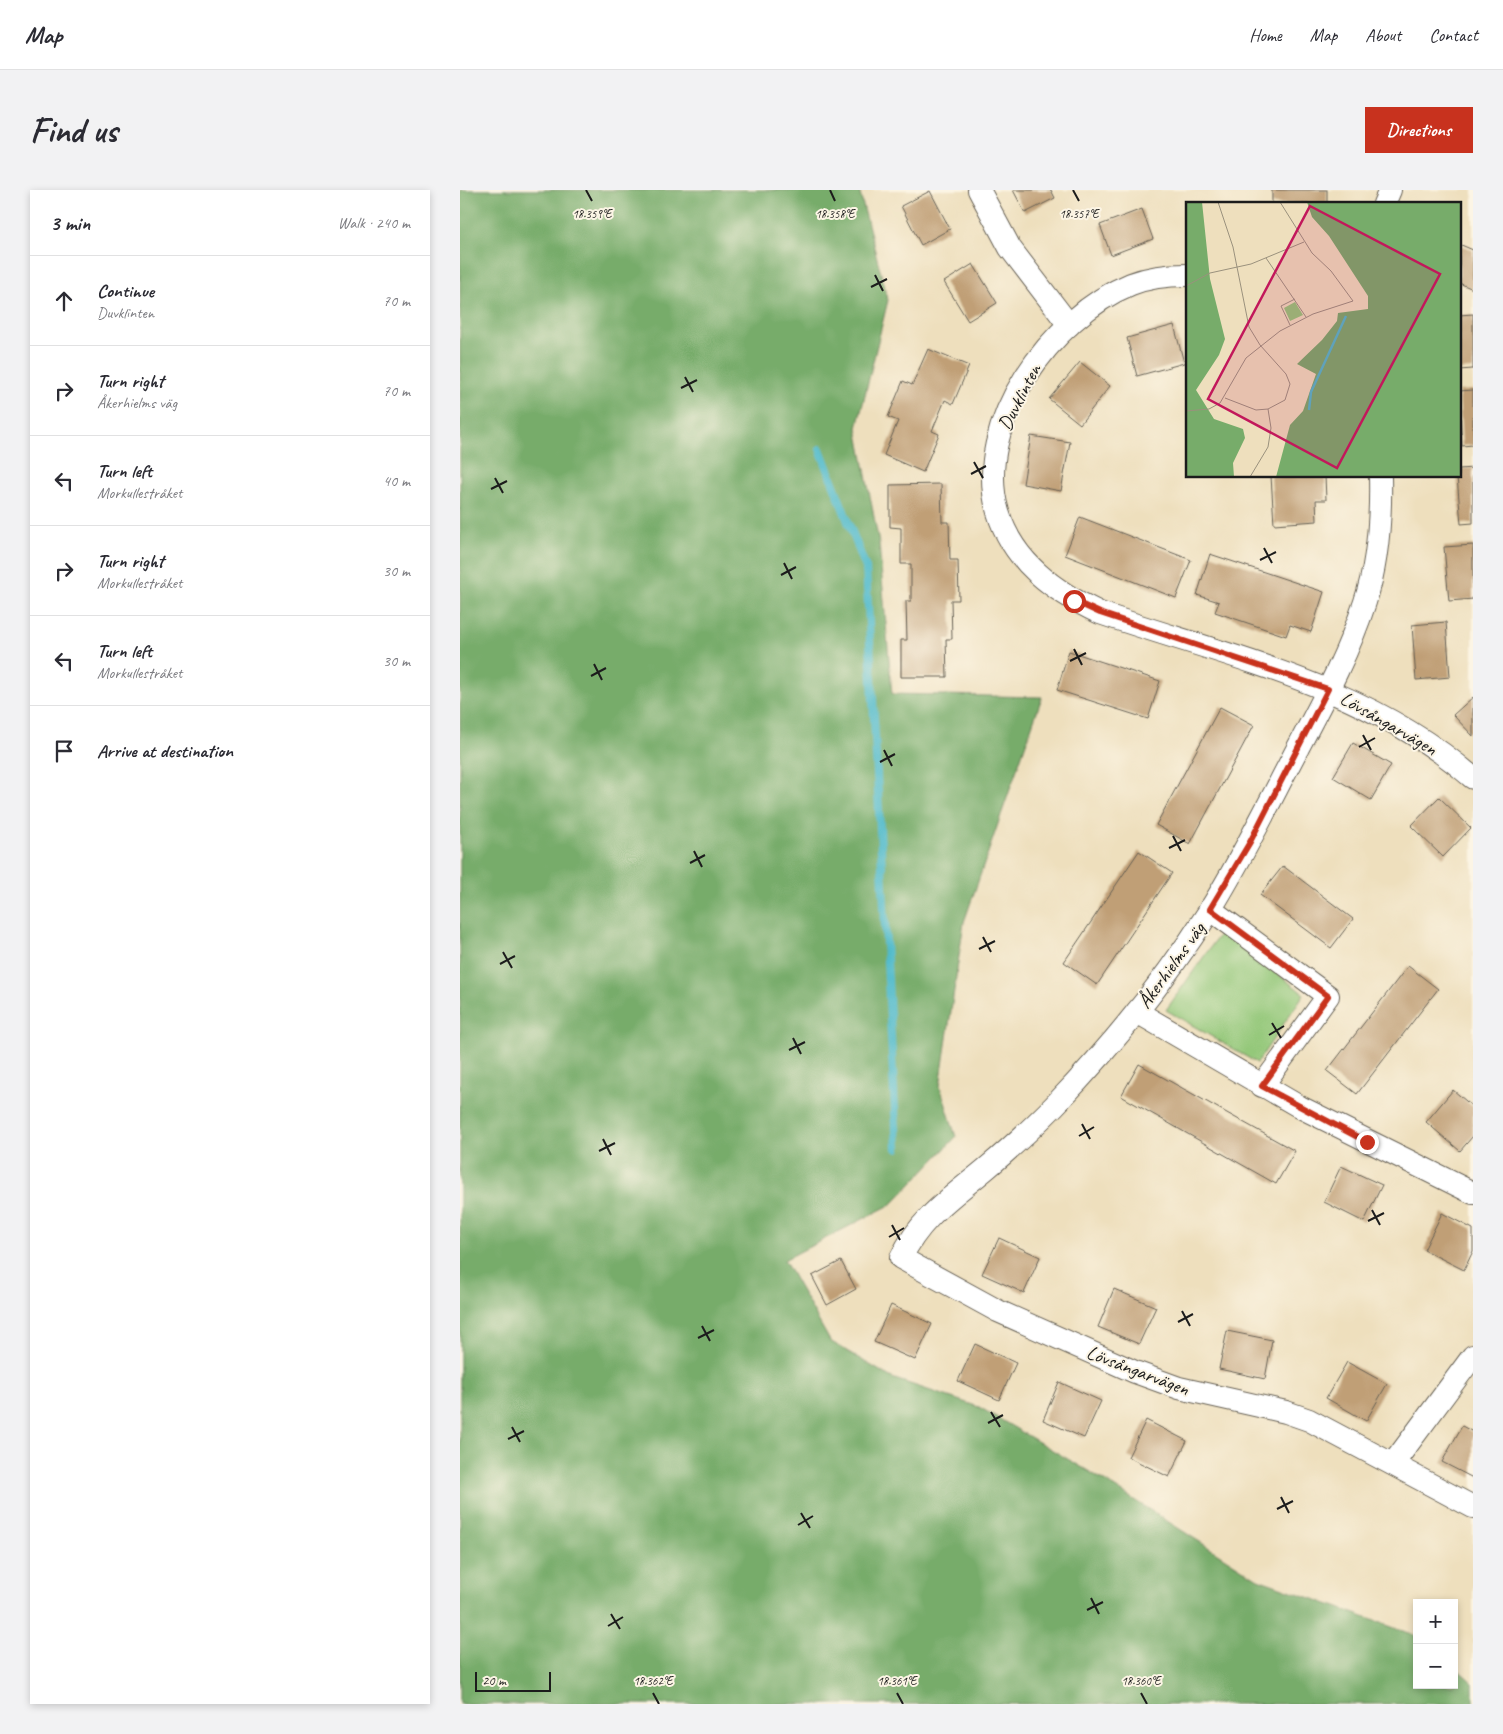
<!DOCTYPE html>
<meta charset="utf-8">
<style>
:root{--surface:#fff;--page:#f2f2f3;--text:#2b2b33;--muted:#7c7c81;--line:#e1e1e2;--accent:#c8321e}
body{margin:0;font-family:Caveat,sans-serif;background:var(--page);color:var(--text)}
.controls{position:absolute;right:15px;bottom:15px;display:grid;overflow:hidden;border-radius:0px;box-shadow:0 2px 8px #0003}
.controls button{width:45px;height:45px;display:grid;place-items:center;padding:0;border:0;border-bottom:1px solid var(--line);background:var(--surface);color:var(--text);font:25px sans-serif}
.scale{position:absolute;left:15px;bottom:12px;width:76px;box-sizing:border-box;padding-left:5px;border:2px solid #1c1c1c;border-top:0;font-size:14px;line-height:18px;white-space:nowrap;color:#1c1c1c;-webkit-text-stroke:4px #fcf5e5;paint-order:stroke}
.stop{position:absolute;width:15px;height:15px;margin:-11px;border:4px solid #c8321e;border-radius:50%;background:#fff}
.stop.end{background:#c8321e;border-color:#fff;box-shadow:0 1px 5px #0008}
.list{margin:0;padding:0;list-style:none}
h2{display:flex;justify-content:space-between;align-items:center;height:65px;margin:0;padding:0 20px;font-size:21px}
h2 small{font-size:16px;font-weight:400;color:var(--muted)}
.list li{display:grid;grid-template-columns:32px 1fr auto;gap:15px;align-items:center;box-sizing:border-box;height:90px;padding:0 20px;border-top:1px solid var(--line)}
.list b{display:block;font-size:19px;white-space:nowrap}
.list p{margin:0;font-size:16px;white-space:nowrap;color:var(--muted)}
.list em{font-size:16px;font-style:normal;color:var(--muted)}
.icon{flex:none;width:28px;height:28px;fill:none;stroke:currentColor;stroke-width:2;stroke-linecap:round;stroke-linejoin:round}
.map{position:relative;flex:none;width:1013px;height:1514px;overflow:hidden;border-radius:0px}
header{display:flex;align-items:center;gap:30px;box-sizing:border-box;height:70px;padding:0 25px;background:var(--surface);border-bottom:1px solid var(--line)}
header strong{font-size:24px}
nav{display:flex;gap:28px;margin-inline-start:auto;font-size:18px}
.intro{display:flex;align-items:center;justify-content:space-between;box-sizing:border-box;height:120px;padding:0 30px}
h1{margin:0;font-size:35px}
.button{padding:12px 22px;border-radius:0px;background:var(--accent);color:#fff;font-size:18px;font-weight:700}
main{display:flex;gap:30px;padding:0 30px}
aside{flex:1;background:var(--surface);border-radius:0px;box-shadow:0 2px 8px #0003}
.map>svg:first-child{display:block}
.green{fill:#94c87a;stroke:#58724b}
.forest{fill:#77ac6a;stroke:#4a6443}
.lines{fill:none;stroke-linecap:round;stroke-linejoin:round}
.stream{stroke:#4fbacb;stroke-width:8}
.building{fill:#c09f76}
.minor-casing{stroke:#666054;stroke-width:24}
.minor{stroke:#fff;stroke-width:22}
.route{stroke:#c8321e;stroke-width:6}
.ticks{fill:none;stroke:#1c1c1c;stroke-width:2}
.labels{text-anchor:middle;stroke-width:4;stroke-linejoin:round;paint-order:stroke}
.street-label{font-size:20px;fill:#1c1c1c;stroke:#fcf5e5}
.inset-river{fill:none;stroke:#4fbacb;stroke-width:2.5}
.inset-road{fill:none;stroke:#9a917d;stroke-width:1}
.view{fill:#c2185b;fill-opacity:0.15;stroke:#c2185b;stroke-width:2.5}
.inset-edge{fill:none;stroke:#1c1c1c;stroke-width:2.5}
.ticks-label{font-size:12px;text-anchor:middle;fill:#1c1c1c;stroke:#fcf5e5;stroke-width:4;stroke-linejoin:round;paint-order:stroke}
</style>
<header>
<strong>Map</strong>
<nav><a>Home</a><a>Map</a><a>About</a><a>Contact</a></nav>
</header>
<div class="intro"><h1>Find us</h1><a class="button">Directions</a></div>
<main>
<aside>
<h2>3 min<small>Walk · 240 m</small></h2>
<ul class="list">
<li><svg class="icon" aria-label="ahead" viewBox="0 0 24 24"><path d="M12 20V5M6 11l6-6 6 6"/></svg><div><b>Continue</b><p>Duvklinten</p></div><em>70 m</em></li>
<li><svg class="icon" aria-label="right" viewBox="0 0 24 24"><path d="M7 20v-9h11M14 6l5 5-5 5"/></svg><div><b>Turn right</b><p>Åkerhielms väg</p></div><em>70 m</em></li>
<li><svg class="icon" aria-label="left" viewBox="0 0 24 24"><path d="M17 20v-9H6M10 6l-5 5 5 5"/></svg><div><b>Turn left</b><p>Morkullestråket</p></div><em>40 m</em></li>
<li><svg class="icon" aria-label="right" viewBox="0 0 24 24"><path d="M7 20v-9h11M14 6l5 5-5 5"/></svg><div><b>Turn right</b><p>Morkullestråket</p></div><em>30 m</em></li>
<li><svg class="icon" aria-label="left" viewBox="0 0 24 24"><path d="M17 20v-9H6M10 6l-5 5 5 5"/></svg><div><b>Turn left</b><p>Morkullestråket</p></div><em>30 m</em></li>
<li><svg class="icon" aria-label="arrive" viewBox="0 0 24 24"><path d="M6 21V4h12l-3 4 3 4H6"/></svg><div><b>Arrive at destination</b></div></li>
</ul>
</aside>
<div class="map">
<svg width="1013" height="1514" viewBox="0 0 1013 1514">
<rect width="100%" height="100%" fill="#fcf5e5"/>
<filter id="ink" filterUnits="userSpaceOnUse"><feTurbulence type="fractalNoise" baseFrequency=".02" numOctaves="2"/><feDisplacementMap in="SourceGraphic" scale="10" xChannelSelector="R" yChannelSelector="G"/><feConvolveMatrix kernelMatrix="1 2 1 2 8 2 1 2 1" color-interpolation-filters="sRGB"/></filter>
<filter id="wash" filterUnits="userSpaceOnUse"><feTurbulence type="fractalNoise" baseFrequency=".0096" numOctaves="4" result="noise"/><feDisplacementMap in="SourceGraphic" scale="20" xChannelSelector="R" yChannelSelector="G"/><feGaussianBlur stdDeviation="1.12" result="paint"/><feColorMatrix in="noise" values="0 0 0 0 0 0 0 0 0 0 0 0 0 0 0 0 0 1.4 0 .05"/><feComposite in="paint" operator="in"/></filter>
<g filter="url(#wash)">
<rect width="100%" height="100%" fill="#eedfbd"/>
<polygon class="green" points="762,741 844,804 797,873 706,820"/>
<polygon class="forest" points="0,0 399,0 428,110 397,238 419,353 432,504 582,507 504,732 480,896 496,947 432,1014 324,1070 370,1151 432,1188 519,1217 635,1285 798,1389 957,1446 957,1495 994,1495 994,1476 1013,1493 1013,1514 0,1514"/>
<g class="lines">
<polyline class="stream" points="360,259 406,378 437,958"/>
</g>
<g id="blocks">
<g class="building">
<polygon points="553,0 591,0 595,8 565,23"/>
<rect x="812" y="0" width="55" height="14"/>
<polygon points="470,1 490,39 461,55 441,16"/>
<polygon points="682,19 693,49 651,65 640,35"/>
<polygon points="999,54 1013,60 1013,99 999,93"/>
<polygon points="513,74 537,113 508,131 484,92"/>
<polygon points="1013,124 1013,179 999,180 999,125"/>
<polygon points="714,135 724,173 677,186 667,148"/>
<polygon points="468,159 509,176 493,214 485,210 472,241 479,244 463,282 424,265 438,231 428,227 443,191 452,195"/>
<polygon points="620,172 650,196 620,234 589,209"/>
<polygon points="1013,200 1013,255 1002,256 999,201"/>
<polygon points="571,246 610,252 601,301 563,294"/>
<polygon points="1013,278 1013,333 1001,334 997,286 999,286 999,279"/>
<polygon points="811,286 865,286 866,310 856,310 857,331 814,334"/>
<polygon points="481,294 482,332 489,332 490,370 498,370 499,410 491,410 492,449 486,449 487,487 441,487 441,450 447,450 446,411 451,411 451,374 441,374 441,338 430,337 430,295"/>
<polygon points="620,327 731,370 716,408 605,365"/>
<polygon points="1013,355 1013,409 989,411 984,357"/>
<polygon points="750,364 864,402 851,442 830,435 826,446 755,422 759,412 737,405"/>
<polygon points="986,432 990,487 956,490 952,435"/>
<polygon points="609,461 700,491 688,529 597,500"/>
<polygon points="1013,507 1013,546 993,525"/>
<polygon points="760,517 794,535 730,654 696,635"/>
<polygon points="893,553 931,575 911,610 873,587"/>
<polygon points="979,607 1011,638 983,667 951,636"/>
<polygon points="679,661 712,683 637,795 604,772"/>
<polygon points="823,676 893,729 871,758 800,705"/>
<polygon points="948,776 978,799 897,904 867,881"/>
<polygon points="679,874 835,961 816,994 661,906"/>
<polygon points="993,900 1013,917 1013,946 1000,961 966,932"/>
<polygon points="881,976 922,995 904,1032 864,1012"/>
<polygon points="982,1023 1013,1039 1013,1061 1004,1080 964,1060"/>
<polygon points="539,1048 580,1067 564,1103 522,1084"/>
<polygon points="381,1071 396,1099 367,1115 352,1086"/>
<polygon points="654,1099 696,1117 679,1154 638,1137"/>
<polygon points="431,1115 472,1134 455,1170 414,1152"/>
<polygon points="767,1141 812,1150 805,1189 759,1179"/>
<polygon points="515,1154 556,1173 539,1210 498,1191"/>
<polygon points="887,1172 927,1194 906,1231 866,1208"/>
<polygon points="599,1192 641,1211 624,1248 583,1230"/>
<polygon points="686,1230 727,1251 709,1287 668,1267"/>
<polygon points="1002,1236 1013,1242 1013,1288 982,1272"/>
</g>
</g>
</g>
<g filter="url(#ink)">
<use href="#blocks" fill-opacity="0" stroke="#666054" stroke-width="1"/>
<g class="lines">
<defs>
<g id="minor">
<polyline points="519,0 550,58 609,135"/>
<polyline points="924,14 930,0"/>
<path d="M 727,85 C 708,85 689,87 671,94 C 592,126 512,235 538,322 C 553,372 595,402 640,423 C 769,467 908,496 1013,588"/>
<path d="M 920,286 C 921,328 918,372 905,412 C 887,468 858,519 831,571 C 805,621 780,672 750,720 C 705,791 652,856 594,916 C 573,937 551,958 528,977 C 494,1006 461,1026 441,1068 L 538,1121 L 675,1182 L 719,1198 L 826,1222 L 849,1230 L 1013,1317"/>
<polyline points="750,719 868,806 802,896"/>
<polyline points="677,822 840,917 1013,1003"/>
<polyline points="933,1274 1013,1166"/>
</g>
</defs>
<use href="#minor" class="minor-casing"/>
<use href="#minor" class="minor"/>
</g>
</g>
<g class="lines" filter="url(#ink)">
<polyline class="route" points="614,411 640,423 868,499 790,652 750,719 868,806 802,896 907,952"/>
</g>
<path class="ticks" d="M 126,0 L 132,11M 370,0 L 375,11M 613,0 L 619,11M 415,85 L 423,101M 411,97 L 427,89M 225,187 L 233,202M 221,198 L 237,190M 514,272 L 523,288M 511,284 L 526,276M 35,288 L 43,303M 31,299 L 47,291M 804,358 L 812,373M 800,370 L 816,362M 324,373 L 332,389M 321,385 L 336,377M 614,459 L 622,475M 610,471 L 626,463M 134,474 L 142,490M 131,486 L 146,478M 903,545 L 911,560M 899,557 L 915,548M 424,560 L 432,576M 420,572 L 435,564M 713,646 L 721,661M 709,658 L 725,650M 234,661 L 242,677M 230,673 L 245,665M 523,747 L 531,762M 519,759 L 535,751M 43,762 L 52,778M 40,774 L 55,766M 812,833 L 821,848M 809,845 L 824,836M 333,848 L 341,864M 329,860 L 345,852M 622,934 L 630,949M 619,946 L 634,937M 143,949 L 151,965M 139,961 L 155,953M 912,1020 L 920,1035M 908,1031 L 924,1023M 432,1035 L 440,1050M 429,1047 L 444,1038M 722,1121 L 730,1136M 718,1132 L 733,1124M 242,1136 L 250,1151M 238,1148 L 254,1140M 531,1222 L 540,1237M 528,1233 L 543,1225M 52,1237 L 60,1252M 48,1249 L 64,1241M 821,1307 L 829,1323M 817,1319 L 833,1311M 341,1323 L 350,1338M 338,1335 L 353,1326M 631,1408 L 639,1424M 627,1420 L 643,1412M 151,1424 L 160,1439M 148,1436 L 163,1427M 193,1503 L 199,1514M 437,1503 L 443,1514M 681,1503 L 687,1514"/>
<g class="labels">
<g class="street-label">
<text transform="translate(559 207) rotate(-63)" y="7">Duvklinten</text>
<text transform="translate(929 533) rotate(30)" y="7">Lövsångarvägen</text>
<text transform="translate(711 775) rotate(-54)" y="7">Åkerhielms väg</text>
<text transform="translate(678 1180) rotate(21)" y="7">Lövsångarvägen</text>
</g>
</g>
<g transform="translate(726 12)">
<rect width="275" height="275" fill="#eedfbd"/>
<path d="M 109,100 L 117,113 L 104,119 L 98,106 Z" fill="#94c87a"/>
<path d="M 0,0 L 16,0 L 24,77 L 39,137 L 33,153 L 10,188 L 28,217 L 57,227 L 59,236 L 47,261 L 48,275 L 0,275 ZM 121,0 L 275,0 L 275,275 L 90,275 L 104,223 L 117,209 L 130,172 L 111,162 L 136,138 L 151,119 L 152,111 L 182,107 L 182,94 L 143,34 L 126,15 Z" fill="#77ac6a"/>
<path class="inset-river" d="M 123,208 L 125,190 L 160,114"/>
<path class="inset-road" d="M 32,0 L 47,45 L 63,125 L 74,143 L 100,172 L 104,182 L 99,198 L 82,207 L 70,208 L 39,196M 80,56 L 120,115M 0,84 L 24,71 L 65,62 L 118,40M 104,123 L 95,104 L 109,97M 0,209 L 23,207 L 34,201 L 60,156 L 94,129 L 127,112 L 167,99 L 145,69 L 126,51 L 94,0M 64,275 L 82,245 L 85,226 L 82,207"/>
<path class="view" d="M 124,4 L 254,72 L 151,266 L 22,197 Z"/>
<rect width="275" height="275" class="inset-edge"/>
</g>
<g class="ticks-label">
<text x="132" y="28">18.359°E</text>
<text x="375" y="28">18.358°E</text>
<text x="619" y="28">18.357°E</text>
<text x="193" y="1495">18.362°E</text>
<text x="437" y="1495">18.361°E</text>
<text x="681" y="1495">18.360°E</text>
</g>
</svg>
<div class="controls">
<button>+</button>
<button>−</button>
</div>
<div class="scale">20 m</div>
<div class="stop" style="left:614px;top:411px"></div>
<div class="stop end" style="left:907px;top:952px"></div>
</div>
</main>
